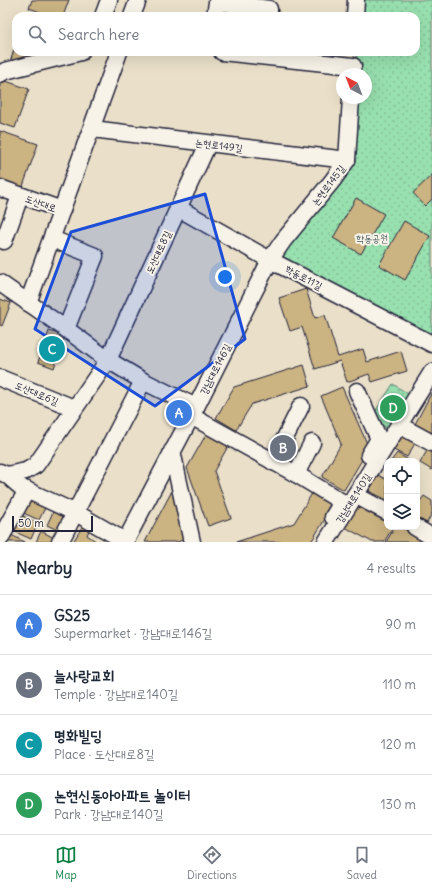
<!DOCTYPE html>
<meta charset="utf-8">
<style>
:root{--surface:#fff;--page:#f6f6f7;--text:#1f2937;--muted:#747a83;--line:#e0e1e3;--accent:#0b8043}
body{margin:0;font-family:Delius,"Poor Story",sans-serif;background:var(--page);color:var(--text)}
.controls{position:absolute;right:12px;bottom:12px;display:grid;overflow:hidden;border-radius:8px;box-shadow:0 4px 16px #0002}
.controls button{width:36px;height:36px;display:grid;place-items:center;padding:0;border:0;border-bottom:1px solid var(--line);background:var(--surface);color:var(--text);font:20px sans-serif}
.compass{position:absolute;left:336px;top:68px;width:36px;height:36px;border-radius:50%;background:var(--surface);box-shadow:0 4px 16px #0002;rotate:318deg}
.scale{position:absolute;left:12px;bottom:10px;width:81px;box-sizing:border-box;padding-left:4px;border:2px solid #22223b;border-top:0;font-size:11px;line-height:14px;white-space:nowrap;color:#22223b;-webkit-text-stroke:3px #f7f3e8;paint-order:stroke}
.you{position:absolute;left:225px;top:277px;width:14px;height:14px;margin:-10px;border:3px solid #fff;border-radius:50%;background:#1a73e8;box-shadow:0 0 0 6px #1a73e833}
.badge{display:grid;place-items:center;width:26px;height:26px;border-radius:50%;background:var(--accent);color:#fff;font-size:13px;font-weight:700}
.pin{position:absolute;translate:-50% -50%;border:2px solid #fff;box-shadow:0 1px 4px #0006}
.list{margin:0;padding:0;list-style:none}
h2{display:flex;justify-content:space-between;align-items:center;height:52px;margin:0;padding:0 16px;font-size:17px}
h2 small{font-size:13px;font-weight:400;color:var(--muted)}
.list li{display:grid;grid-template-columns:26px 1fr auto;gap:12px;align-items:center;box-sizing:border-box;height:60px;padding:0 16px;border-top:1px solid var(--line)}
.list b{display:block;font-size:15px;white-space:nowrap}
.list p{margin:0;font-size:13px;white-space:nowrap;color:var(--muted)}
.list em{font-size:13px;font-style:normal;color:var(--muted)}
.icon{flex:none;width:22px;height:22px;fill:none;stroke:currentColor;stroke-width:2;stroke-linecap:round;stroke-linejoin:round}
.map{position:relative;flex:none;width:432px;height:542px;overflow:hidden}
.search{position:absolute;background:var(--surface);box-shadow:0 4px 16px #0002;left:12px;right:12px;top:12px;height:44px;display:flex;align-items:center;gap:10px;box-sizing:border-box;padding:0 14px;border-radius:12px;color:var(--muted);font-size:15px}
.sheet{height:292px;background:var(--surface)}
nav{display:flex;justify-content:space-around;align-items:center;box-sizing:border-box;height:56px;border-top:1px solid var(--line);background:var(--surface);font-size:11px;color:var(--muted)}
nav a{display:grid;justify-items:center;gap:2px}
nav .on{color:var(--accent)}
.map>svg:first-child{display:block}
.park{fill:url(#park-dots);stroke:#5d8175}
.building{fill:#cbb382;stroke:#22223b}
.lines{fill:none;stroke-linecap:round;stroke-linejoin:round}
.minor-casing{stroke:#22223b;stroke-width:19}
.minor{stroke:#f7f3e8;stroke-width:16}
.marked{fill:#1d4ed8;fill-opacity:0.2;stroke:#1d4ed8;stroke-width:3;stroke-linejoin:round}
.labels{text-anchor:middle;stroke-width:4;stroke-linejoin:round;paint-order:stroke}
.street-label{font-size:10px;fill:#22223b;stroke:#f7f3e8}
.park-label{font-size:10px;fill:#455b5e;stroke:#f7f3e8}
</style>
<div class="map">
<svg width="432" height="542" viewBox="0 0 432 542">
<defs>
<pattern id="park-dots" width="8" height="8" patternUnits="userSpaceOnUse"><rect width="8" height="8" fill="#98e0af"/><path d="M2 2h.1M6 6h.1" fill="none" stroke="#83c097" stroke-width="1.8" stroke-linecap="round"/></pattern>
</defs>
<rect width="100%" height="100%" fill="#eae0c9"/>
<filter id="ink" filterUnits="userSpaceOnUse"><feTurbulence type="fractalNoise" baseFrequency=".025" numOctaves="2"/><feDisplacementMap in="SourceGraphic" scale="8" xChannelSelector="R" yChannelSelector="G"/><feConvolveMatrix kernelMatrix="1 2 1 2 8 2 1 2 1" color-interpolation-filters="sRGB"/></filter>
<g filter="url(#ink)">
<g class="park">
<polygon points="359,0 432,0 432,337 279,258 345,175 355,98 366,98 366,74 356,74 357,52 416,52 416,16 358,16"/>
<polygon points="393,384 414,398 393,432 371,418"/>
</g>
<g class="building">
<polygon points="32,0 69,0 63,16 51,16 29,8"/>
<polygon points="16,43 16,52 43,52 38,58 9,66"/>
<polygon points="0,79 29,89 15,128 0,123"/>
<polygon points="0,131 38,144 22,189 0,181"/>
<polygon points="432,175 432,199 425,206 413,193"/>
<polygon points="356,198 384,214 361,254 333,238"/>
<polygon points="404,221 430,236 405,280 379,265"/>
<polygon points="306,289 315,318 325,315 338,357 363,349 367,362 401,351 407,371 372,382 369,374 347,382 340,361 315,369 302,327 290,331 279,298"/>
<polygon points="0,299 11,303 2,326 0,325"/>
<polygon points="49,331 65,336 54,368 38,362"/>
<polygon points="304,365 310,386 252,404 236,430 216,418 234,387"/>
<polygon points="342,387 369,448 344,490 322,477 341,444 321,396"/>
<polygon points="432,392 432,433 415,424"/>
<polygon points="208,431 230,443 214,471 231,518 208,526 187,468"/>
<polygon points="401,431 417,440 407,457 390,448"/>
<polygon points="429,447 432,449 432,470 420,463"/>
<polygon points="397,453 410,461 391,461"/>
<polygon points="378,475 387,480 387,500 369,491"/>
<polygon points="174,487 186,539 177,542 145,542"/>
<polygon points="314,490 335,503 311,542 236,542 294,523"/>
<polygon points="29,496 47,504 39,520 21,512"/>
<polygon points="424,496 432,501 432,513 427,523 417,518 417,497 421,500"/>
<polygon points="356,504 387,519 387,527 393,527 384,542 372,542 343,526"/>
<polygon points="53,512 68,519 61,532 47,525"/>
<polygon points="21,515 38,523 31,539 13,531"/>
<polygon points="84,524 90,528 87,535 97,542 73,542"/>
<polygon points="395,527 401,527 427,542 386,542"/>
<polygon points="41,531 56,539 54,542 36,542"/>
<polygon points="9,534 25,542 5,542"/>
</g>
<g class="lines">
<defs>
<g id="minor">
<polyline points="103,16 109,0"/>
<polyline points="132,16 138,0"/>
<polyline points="215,16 217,2 269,9 269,16"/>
<polyline points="355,16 356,0"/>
<polyline points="222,52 353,66"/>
<polyline points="0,74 5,71 81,52"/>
<polyline points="92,129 347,160"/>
<polyline points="0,188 62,210"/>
<polyline points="178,208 270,260 432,344"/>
<polyline points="52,239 95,256 66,329"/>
<polyline points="4,241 20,196"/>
<polyline points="0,283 66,329 108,360 143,381 196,407"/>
<polyline points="28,303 119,52"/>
<polyline points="0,378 74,408"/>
<polyline points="357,391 379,439 369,455"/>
<polyline points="191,416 296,474 312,443"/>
<polyline points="399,425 432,443"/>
<polyline points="172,451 192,542"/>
<polyline points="273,462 301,406"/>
<polyline points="0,472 7,475 22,488 76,513 125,541"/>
<polyline points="296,474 342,502 333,517"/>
<polyline points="7,475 26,471 36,465 108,360 208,144"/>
<polyline points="355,495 387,512"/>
<polyline points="415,527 432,537"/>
<polyline points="0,539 27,490"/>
<polyline points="60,542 143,381"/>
<polyline points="125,542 196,407 270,260 283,241 333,180 347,160 351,98"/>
<polyline points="326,542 432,372"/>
</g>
</defs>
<use href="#minor" class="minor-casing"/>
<use href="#minor" class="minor"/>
</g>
</g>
<path class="marked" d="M 205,194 L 245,339 L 155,406 L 35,329 L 71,232 Z"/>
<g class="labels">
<g class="street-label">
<text transform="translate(219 145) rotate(7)" y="4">논현로149길</text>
<text transform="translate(328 185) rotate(-53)" y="4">논현로145길</text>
<text transform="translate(41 203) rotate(19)" y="4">도산대로</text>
<text transform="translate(158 252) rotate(-65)" y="4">도산대로8길</text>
<text transform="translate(304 277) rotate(28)" y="4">학동로11길</text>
<text transform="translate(215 369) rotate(-63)" y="4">강남대로146길</text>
<text transform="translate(37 393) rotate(22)" y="4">도산대로6길</text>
<text transform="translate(353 498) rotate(-58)" y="4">강남대로140길</text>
</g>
<g class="park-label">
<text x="372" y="242">학동공원</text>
</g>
</g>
</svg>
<div class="controls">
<button><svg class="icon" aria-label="locate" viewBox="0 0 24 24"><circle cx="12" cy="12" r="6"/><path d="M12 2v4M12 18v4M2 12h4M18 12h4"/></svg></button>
<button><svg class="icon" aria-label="layers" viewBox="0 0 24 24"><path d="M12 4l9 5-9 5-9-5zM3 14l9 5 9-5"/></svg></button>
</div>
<svg class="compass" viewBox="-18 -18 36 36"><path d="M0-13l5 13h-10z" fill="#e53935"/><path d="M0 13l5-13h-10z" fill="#747a83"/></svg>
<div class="scale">50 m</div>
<div class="you"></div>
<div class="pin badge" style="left:179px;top:413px;background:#3f7fe0">A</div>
<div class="pin badge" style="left:283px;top:448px;background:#6b7280">B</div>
<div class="pin badge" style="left:52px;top:349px;background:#0f9aa8">C</div>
<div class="pin badge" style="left:393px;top:408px;background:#2e9e5b">D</div>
<div class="search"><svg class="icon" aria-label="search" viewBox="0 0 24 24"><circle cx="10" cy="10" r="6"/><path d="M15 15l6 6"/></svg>Search here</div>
</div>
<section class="sheet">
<h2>Nearby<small>4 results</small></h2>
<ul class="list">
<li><span class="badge" style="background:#3f7fe0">A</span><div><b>GS25</b><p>Supermarket · 강남대로146길</p></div><em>90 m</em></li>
<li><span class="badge" style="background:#6b7280">B</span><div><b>늘사랑교회</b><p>Temple · 강남대로140길</p></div><em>110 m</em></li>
<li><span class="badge" style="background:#0f9aa8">C</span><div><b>명화빌딩</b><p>Place · 도산대로8길</p></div><em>120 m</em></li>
<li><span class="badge" style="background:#2e9e5b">D</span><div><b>논현신동아아파트 놀이터</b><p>Park · 강남대로140길</p></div><em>130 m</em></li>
</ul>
</section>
<nav>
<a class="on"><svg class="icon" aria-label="map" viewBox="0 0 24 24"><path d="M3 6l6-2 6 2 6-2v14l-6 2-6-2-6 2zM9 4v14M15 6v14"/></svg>Map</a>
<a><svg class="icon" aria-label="directions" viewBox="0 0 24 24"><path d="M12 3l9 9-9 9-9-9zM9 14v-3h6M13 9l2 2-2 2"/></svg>Directions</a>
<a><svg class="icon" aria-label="saved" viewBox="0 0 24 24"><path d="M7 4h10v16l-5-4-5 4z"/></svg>Saved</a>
</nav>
